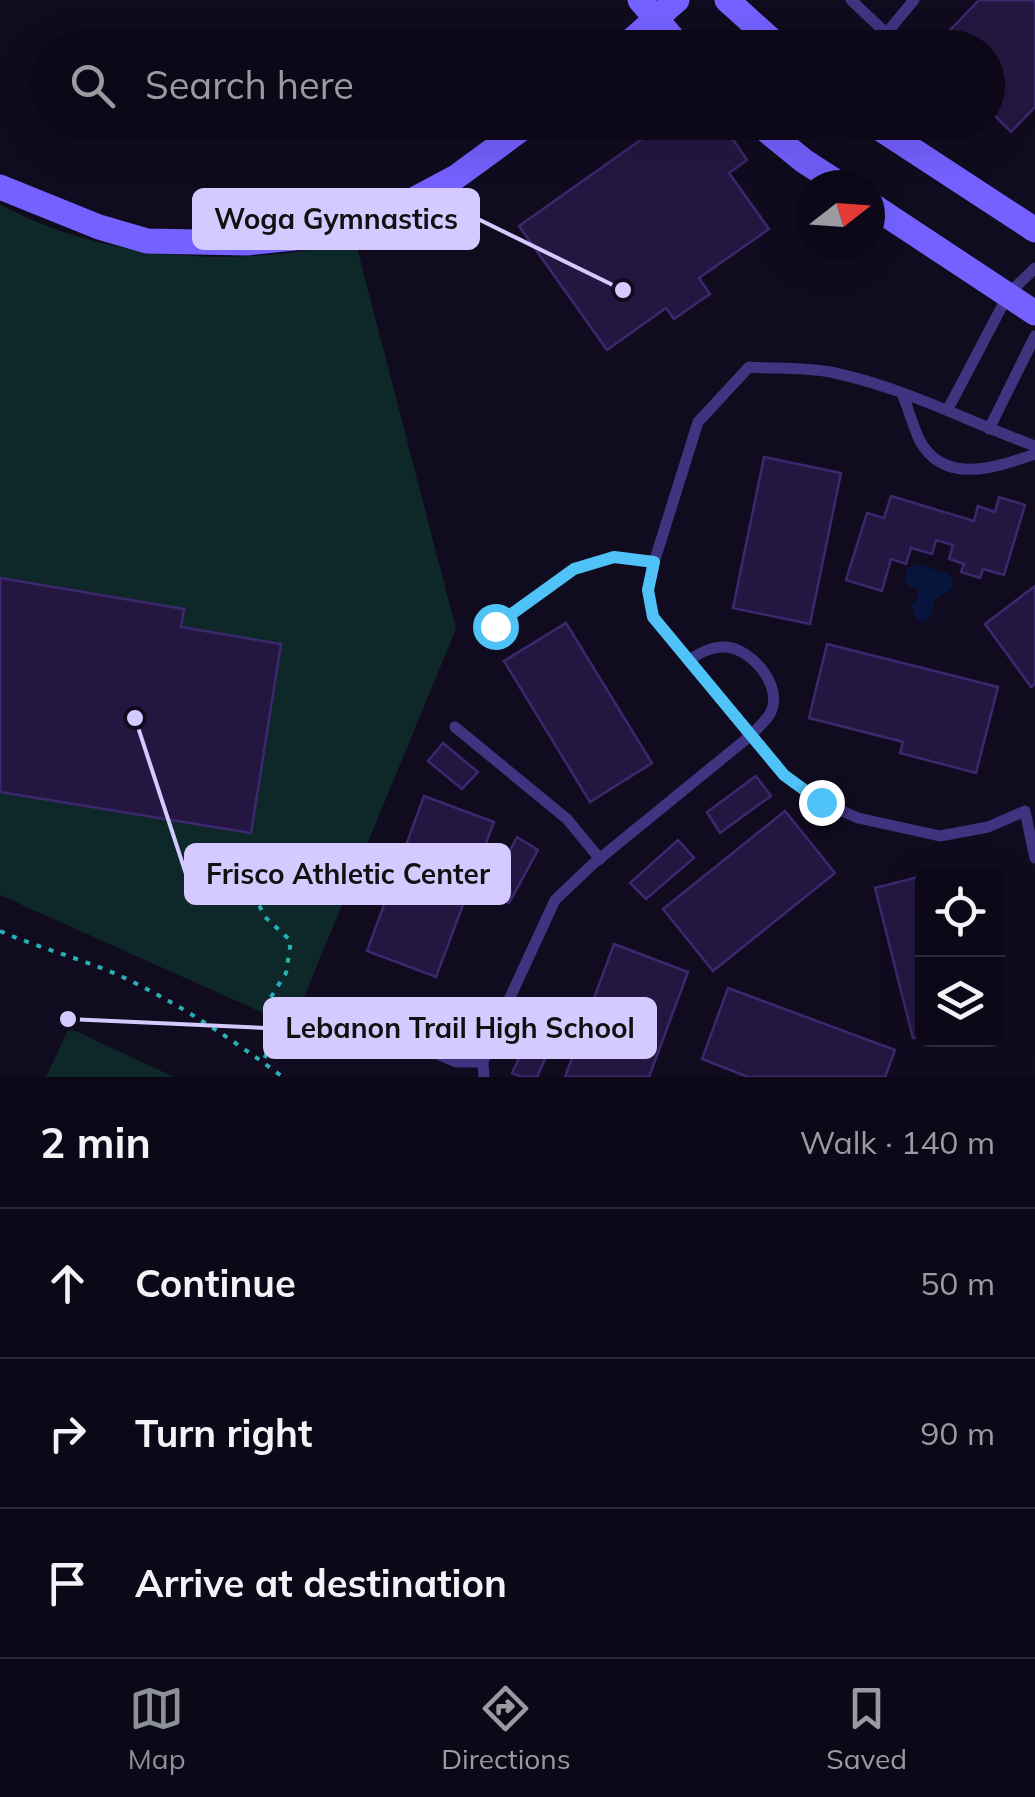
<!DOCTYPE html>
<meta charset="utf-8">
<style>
:root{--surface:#0d0817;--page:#161120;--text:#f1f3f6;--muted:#9a9aa1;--line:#2d2936;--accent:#8c9099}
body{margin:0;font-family:Mulish,sans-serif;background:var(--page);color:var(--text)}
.controls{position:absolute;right:30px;bottom:30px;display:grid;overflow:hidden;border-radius:15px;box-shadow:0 10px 40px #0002}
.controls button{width:90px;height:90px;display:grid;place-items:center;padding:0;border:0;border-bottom:2px solid var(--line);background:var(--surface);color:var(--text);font:50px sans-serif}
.compass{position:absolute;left:795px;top:170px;width:90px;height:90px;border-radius:50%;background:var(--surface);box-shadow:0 10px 40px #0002;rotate:73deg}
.stop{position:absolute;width:30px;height:30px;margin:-22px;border:8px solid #4fc3f7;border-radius:50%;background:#fff}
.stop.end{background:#4fc3f7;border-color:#fff;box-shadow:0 2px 10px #0008}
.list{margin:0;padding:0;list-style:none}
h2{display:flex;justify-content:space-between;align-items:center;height:130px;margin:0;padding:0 40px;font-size:42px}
h2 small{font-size:32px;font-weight:400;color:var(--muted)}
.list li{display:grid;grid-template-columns:65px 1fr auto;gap:30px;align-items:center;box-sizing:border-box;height:150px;padding:0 40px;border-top:2px solid var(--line)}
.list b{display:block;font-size:38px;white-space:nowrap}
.list em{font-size:32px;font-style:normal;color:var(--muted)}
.icon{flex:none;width:55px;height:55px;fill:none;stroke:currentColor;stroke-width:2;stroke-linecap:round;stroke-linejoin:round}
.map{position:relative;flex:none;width:1035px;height:1077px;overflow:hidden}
.search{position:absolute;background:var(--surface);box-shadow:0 10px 40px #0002;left:30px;right:30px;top:30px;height:110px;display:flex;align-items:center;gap:25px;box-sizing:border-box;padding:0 35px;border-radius:55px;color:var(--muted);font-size:38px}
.sheet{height:580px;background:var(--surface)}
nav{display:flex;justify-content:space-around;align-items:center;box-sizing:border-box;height:140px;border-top:2px solid var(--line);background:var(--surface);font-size:28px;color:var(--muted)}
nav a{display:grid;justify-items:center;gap:5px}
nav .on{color:var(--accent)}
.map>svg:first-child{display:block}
.green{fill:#0e2829}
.water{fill:#07153d}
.building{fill:#231741;stroke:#3c286e;stroke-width:2.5}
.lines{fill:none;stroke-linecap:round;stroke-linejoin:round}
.path{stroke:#28b0b5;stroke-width:4;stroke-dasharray:5 8;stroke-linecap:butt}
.lane{stroke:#3e3480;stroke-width:11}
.secondary{stroke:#7461ff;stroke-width:25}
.route{stroke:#4fc3f7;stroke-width:12}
.leader{fill:none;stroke:#d5caff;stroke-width:4}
.callout-dot{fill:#d5caff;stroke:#110b1f;stroke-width:4}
.callout{fill:#d5caff;stroke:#d5caff;stroke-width:4}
.callout-label{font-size:28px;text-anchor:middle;font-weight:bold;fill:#111}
</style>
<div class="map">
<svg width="1035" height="1077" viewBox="0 0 1035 1077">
<rect width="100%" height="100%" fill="#110b1f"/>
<g class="green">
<path d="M 0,204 C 102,261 243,270 355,240 L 456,629 L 292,1026 L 0,895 Z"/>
<polygon points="69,1028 174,1077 46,1077"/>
</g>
<polygon class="water" points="915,564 947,573 954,583 950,590 935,599 930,618 923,622 917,620 911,605 917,600 917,589 908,586 904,579 908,568"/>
<g class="building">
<polygon points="979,0 1035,0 1035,107 1011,132 988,109 988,48 933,48"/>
<polygon points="666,122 691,122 696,130 707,122 721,122 747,160 729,173 769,229 699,278 710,294 674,319 666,308 607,350 519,226"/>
<polygon points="764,457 841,473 810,624 733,608"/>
<polygon points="891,496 974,521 978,506 995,512 999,497 1025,505 1004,575 983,569 980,578 961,572 964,564 949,559 953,545 936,540 932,554 911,548 906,564 891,559 882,591 846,580 867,513 884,518"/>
<polygon points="0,578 184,609 181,627 281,644 251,833 0,792"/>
<polygon points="1035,586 1035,684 1031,687 985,624"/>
<polygon points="566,623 652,763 590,802 504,661"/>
<polygon points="827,644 998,687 976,773 900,753 903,742 809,718"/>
<polygon points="443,743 478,772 462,789 428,761"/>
<polygon points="756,776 771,796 720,833 707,812"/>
<polygon points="424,796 494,822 436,977 367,951"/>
<polygon points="785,811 835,873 713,971 663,909"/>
<polygon points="517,837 538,850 509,903 488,892"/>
<polygon points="678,840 694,858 646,899 630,883"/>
<polygon points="922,876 922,1036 913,1038 875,888"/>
<polygon points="614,944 688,972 649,1077 565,1077"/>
<polygon points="728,988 895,1050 885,1077 748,1077 702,1059"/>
<polygon points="538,1018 559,1027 537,1077 522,1077 512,1073"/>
</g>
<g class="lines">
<g class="path">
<polyline points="250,868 256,899 265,917 291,941 286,973 266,1005 274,1032 263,1063"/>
<path d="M 0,931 C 43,950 89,960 131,981 C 186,1008 234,1041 283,1077"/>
</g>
<g class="lane">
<polyline points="851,0 886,33"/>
<polyline points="874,48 914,0"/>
<path d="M 903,396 C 909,410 913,427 920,441 C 945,486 997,467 1035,454"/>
<polyline points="948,409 1009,293 1035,268"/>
<polyline points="989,429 1035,336"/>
<path d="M 1035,446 C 969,422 905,388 835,373 C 808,367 777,369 749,367 L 698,422 L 652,569 L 648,590 L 653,617 L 784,775 L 821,802 L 858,818 L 940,836 L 988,827 L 1025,811 L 1035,858"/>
<polyline points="495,626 574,569 615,557 654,562"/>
<polyline points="455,727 567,819 600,859"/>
<polyline points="336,1010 456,1062 483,1062"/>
<path d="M 484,1077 L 483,1062 L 495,1030 L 555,900 L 593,864 L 750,736 C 757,729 767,720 771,712 C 783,686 752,649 726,647 C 712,646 700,653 689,660"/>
</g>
<g class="secondary">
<polyline points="640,0 681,48"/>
<polyline points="727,0 780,48"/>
<polyline points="623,48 677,0"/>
<polyline points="756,122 804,161 841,185"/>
<polyline points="870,122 1035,230"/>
<polyline points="0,187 99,227 147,241 247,243 303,237 387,214 456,177 531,122"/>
<polyline points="870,204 1035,313"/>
</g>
</g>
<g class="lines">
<polyline class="route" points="495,626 574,569 614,557 654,562 648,590 653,617 784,775 821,802"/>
</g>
<path class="leader" d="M623 290L478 219M135 718L186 874M68 1019L265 1028"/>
<g class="callout-dot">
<circle cx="623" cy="290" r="10"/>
<circle cx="135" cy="718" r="10"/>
<circle cx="68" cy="1019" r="10"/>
</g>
<g class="callout">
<rect x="194" y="190" width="284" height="58" rx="10"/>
<rect x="186" y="845" width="323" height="58" rx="10"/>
<rect x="265" y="999" width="390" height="58" rx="10"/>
</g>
<g class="callout-label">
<text x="336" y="229">Woga Gymnastics</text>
<text x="348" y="884">Frisco Athletic Center</text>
<text x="460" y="1038">Lebanon Trail High School</text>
</g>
</svg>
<div class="controls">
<button><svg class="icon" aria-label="locate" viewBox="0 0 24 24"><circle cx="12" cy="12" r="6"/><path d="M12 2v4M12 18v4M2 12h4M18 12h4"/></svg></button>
<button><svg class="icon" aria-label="layers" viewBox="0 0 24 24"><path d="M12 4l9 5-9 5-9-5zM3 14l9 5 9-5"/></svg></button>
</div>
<svg class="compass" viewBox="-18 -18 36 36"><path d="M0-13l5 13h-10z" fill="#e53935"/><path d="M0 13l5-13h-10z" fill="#9a9aa1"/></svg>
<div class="stop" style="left:495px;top:626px"></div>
<div class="stop end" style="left:821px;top:802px"></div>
<div class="search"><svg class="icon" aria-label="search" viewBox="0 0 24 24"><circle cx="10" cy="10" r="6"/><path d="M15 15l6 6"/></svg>Search here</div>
</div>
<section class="sheet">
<h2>2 min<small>Walk · 140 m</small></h2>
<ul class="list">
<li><svg class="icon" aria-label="ahead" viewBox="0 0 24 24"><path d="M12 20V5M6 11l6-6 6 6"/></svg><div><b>Continue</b></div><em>50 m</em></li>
<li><svg class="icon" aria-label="right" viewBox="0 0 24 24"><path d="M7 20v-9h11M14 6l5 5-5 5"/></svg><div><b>Turn right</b></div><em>90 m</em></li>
<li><svg class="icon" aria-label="arrive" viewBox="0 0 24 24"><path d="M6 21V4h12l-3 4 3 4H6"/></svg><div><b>Arrive at destination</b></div></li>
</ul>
</section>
<nav>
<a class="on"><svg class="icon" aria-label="map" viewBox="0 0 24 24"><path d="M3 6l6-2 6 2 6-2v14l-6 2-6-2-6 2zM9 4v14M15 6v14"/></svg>Map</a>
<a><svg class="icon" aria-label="directions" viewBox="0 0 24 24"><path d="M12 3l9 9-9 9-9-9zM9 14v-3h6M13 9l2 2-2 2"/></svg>Directions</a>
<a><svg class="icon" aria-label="saved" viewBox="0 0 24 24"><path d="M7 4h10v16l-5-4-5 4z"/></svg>Saved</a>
</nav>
